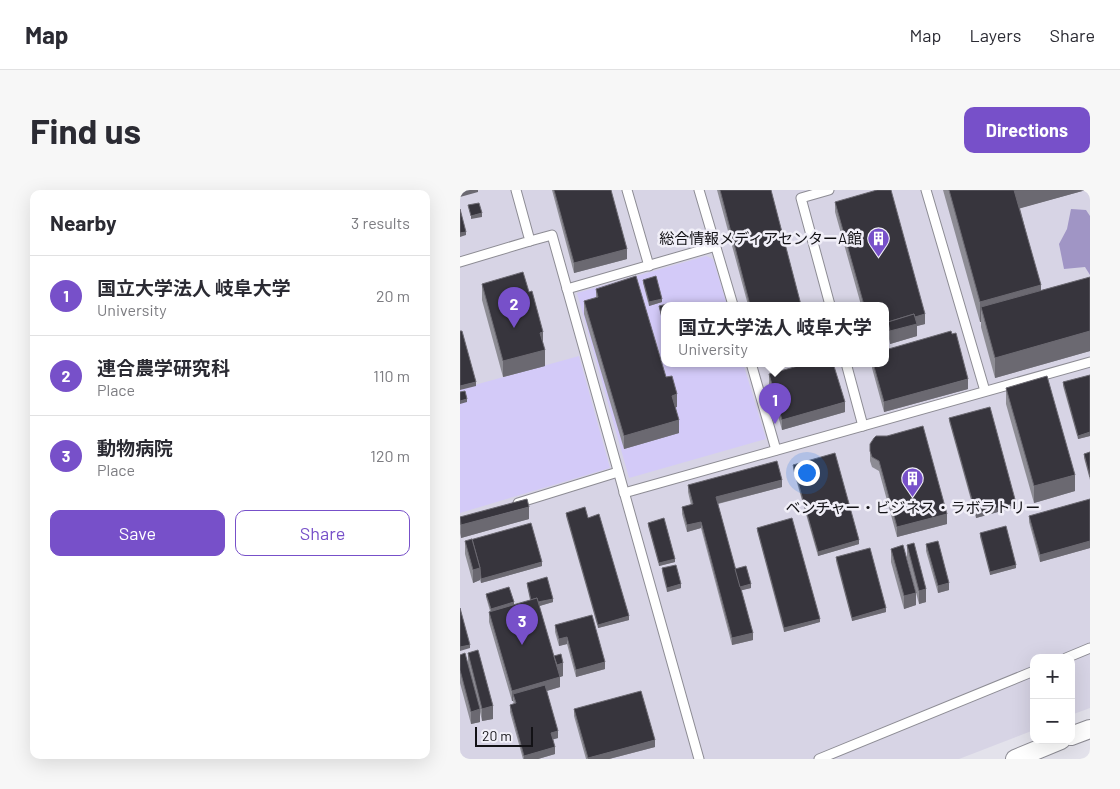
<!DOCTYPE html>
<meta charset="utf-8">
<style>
:root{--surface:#fff;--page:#f7f7f7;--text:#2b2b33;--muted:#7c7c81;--line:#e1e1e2;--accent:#7750c9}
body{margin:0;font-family:Barlow,"Noto Sans JP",sans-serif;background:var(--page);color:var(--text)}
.controls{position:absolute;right:15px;bottom:15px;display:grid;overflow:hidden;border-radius:10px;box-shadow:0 5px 20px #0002}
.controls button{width:45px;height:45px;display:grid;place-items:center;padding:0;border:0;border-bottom:1px solid var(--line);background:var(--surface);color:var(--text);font:25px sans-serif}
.scale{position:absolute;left:15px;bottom:12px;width:58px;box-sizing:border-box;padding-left:5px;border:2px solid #131216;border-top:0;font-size:14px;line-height:18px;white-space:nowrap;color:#131216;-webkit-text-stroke:4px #f1eff8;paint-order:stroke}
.you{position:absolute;left:346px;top:282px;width:18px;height:18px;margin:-12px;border:4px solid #fff;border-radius:50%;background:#1a73e8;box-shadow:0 0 0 8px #1a73e833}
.badge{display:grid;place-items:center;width:32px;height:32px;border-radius:50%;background:var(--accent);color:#fff;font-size:16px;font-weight:700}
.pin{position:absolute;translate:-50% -41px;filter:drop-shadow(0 1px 2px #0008)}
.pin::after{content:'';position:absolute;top:26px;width:18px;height:15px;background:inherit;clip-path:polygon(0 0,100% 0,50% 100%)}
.popup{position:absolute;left:201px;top:112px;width:228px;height:65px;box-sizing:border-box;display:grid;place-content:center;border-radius:10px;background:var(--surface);filter:drop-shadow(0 1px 4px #0005);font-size:16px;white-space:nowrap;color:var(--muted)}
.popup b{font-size:19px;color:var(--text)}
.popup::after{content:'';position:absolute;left:50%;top:100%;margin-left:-10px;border:10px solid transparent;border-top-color:var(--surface)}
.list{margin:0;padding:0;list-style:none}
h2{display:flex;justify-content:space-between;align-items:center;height:65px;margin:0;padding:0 20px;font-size:21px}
h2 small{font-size:16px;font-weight:400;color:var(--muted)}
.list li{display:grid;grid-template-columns:32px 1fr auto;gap:15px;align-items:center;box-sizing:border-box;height:80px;padding:0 20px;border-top:1px solid var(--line)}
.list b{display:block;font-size:19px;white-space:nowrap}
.list p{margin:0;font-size:16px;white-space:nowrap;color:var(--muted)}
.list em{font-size:16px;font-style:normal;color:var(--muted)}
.actions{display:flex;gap:10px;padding:15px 20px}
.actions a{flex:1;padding:11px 0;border:1px solid var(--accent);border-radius:10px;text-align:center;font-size:18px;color:var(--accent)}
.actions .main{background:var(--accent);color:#fff}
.map{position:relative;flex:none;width:630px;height:569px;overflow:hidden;border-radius:10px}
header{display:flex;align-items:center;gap:30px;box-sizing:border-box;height:70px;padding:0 25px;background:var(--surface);border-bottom:1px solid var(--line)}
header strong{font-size:24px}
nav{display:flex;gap:28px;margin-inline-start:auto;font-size:18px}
.intro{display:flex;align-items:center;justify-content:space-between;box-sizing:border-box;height:120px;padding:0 30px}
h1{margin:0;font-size:35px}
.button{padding:12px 22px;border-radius:10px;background:var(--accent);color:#fff;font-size:18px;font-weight:700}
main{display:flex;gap:30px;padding:0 30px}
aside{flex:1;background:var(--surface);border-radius:10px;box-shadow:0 5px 20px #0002}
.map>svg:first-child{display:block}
.built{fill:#d7d4e5;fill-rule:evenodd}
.green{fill:#d3caf8}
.forest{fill:#a095c5}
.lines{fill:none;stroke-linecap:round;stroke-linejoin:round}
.service-casing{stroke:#8d8c94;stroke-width:11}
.minor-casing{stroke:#8d8c94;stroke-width:20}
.service{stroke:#fff;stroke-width:9}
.minor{stroke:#fff;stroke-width:18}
.wall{fill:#8d8c94}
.shaded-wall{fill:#6b6971}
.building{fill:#37353d;stroke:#6b6971}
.labels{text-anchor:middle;stroke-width:5;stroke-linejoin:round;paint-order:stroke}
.poi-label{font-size:15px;fill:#131216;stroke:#f1eff8;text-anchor:end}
</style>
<header>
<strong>Map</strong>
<nav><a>Map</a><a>Layers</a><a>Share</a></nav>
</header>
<div class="intro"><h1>Find us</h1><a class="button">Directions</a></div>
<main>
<aside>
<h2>Nearby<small>3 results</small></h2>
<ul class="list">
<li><span class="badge">1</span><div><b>国立大学法人 岐阜大学</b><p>University</p></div><em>20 m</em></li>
<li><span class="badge">2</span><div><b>連合農学研究科</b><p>Place</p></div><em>110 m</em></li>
<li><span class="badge">3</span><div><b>動物病院</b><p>Place</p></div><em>120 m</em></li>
</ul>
<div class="actions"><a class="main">Save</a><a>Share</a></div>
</aside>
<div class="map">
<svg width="630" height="569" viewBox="0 0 630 569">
<rect width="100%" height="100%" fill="#e3e2eb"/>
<path class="built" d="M 0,0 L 630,0 L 630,518 L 611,525 L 611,468 L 574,468 L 574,540 L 499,569 L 0,569 ZM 205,115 L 425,115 L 425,173 L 205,173 Z"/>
<g class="green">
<polygon points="246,66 253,69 267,115 205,115 205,173 283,173 306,249 169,288 117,103"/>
<polygon points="119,166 150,278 0,323 0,199"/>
</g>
<polygon class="forest" points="611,19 626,20 630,26 630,85 625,77 604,79 599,54 607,39"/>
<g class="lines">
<defs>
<g id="service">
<polyline points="167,0 189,76"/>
<polyline points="239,0 273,115"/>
<polyline points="369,0 341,8 370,115"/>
<polyline points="466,0 525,201"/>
<polyline points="70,51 92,45 239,569"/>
<polyline points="0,72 70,51 56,0"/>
<polyline points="107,99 256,56"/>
<polyline points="291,173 316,260"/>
<polyline points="386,173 403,236"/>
<polyline points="164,303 630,172"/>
<polyline points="58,313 158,282"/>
<polyline points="606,468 630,458"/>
<polyline points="359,569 574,481"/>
</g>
<g id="minor">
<polyline points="611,546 630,539"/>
<polyline points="555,569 601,550"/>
</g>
</defs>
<use href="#service" class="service-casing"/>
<use href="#minor" class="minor-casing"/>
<use href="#service" class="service"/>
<use href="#minor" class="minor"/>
</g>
<g class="wall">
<polygon points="92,0 151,0 167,69 114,83"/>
<polygon points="257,0 311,0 341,115 288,115"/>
<polygon points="483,0 626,0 560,18 581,101 630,87 630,161 535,188 521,137 521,132 520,132"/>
<polygon points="375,12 465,134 457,136 457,146 430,154 428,144 425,145 425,115 401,115 375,22"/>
<polygon points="183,90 202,112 189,116 183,93"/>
<polygon points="22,94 83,155 85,176 43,187 22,110"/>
<polygon points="136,99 206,187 217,217 215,217 219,243 164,259 124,124 124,111 136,108"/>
<polygon points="412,173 425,173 508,199 424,222 412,178"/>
<polygon points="309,184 385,222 322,240 309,194"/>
<polygon points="630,185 630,246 618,249 603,196 603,192"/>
<polygon points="546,198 615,301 574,313 546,214"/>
<polygon points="489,228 556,317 516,328 489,231"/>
<polygon points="427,246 487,334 437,347 419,281 412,277 410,271 410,254"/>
<polygon points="630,262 630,290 624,268 624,264"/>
<polygon points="333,275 399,354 358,366 333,279"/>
<polygon points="228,295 322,297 258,314 275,379 291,398 281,400 293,450 272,455 241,338 227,342 222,324 222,317 231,315 228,302"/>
<polygon points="630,309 630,358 580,372 569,332 569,326"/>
<polygon points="106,323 128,328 169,430 138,438 106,326"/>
<polygon points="0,327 69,329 1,348 0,343"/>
<polygon points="188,333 215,372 199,376 188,336"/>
<polygon points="297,338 360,432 324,442 297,341"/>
<polygon points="520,343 556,378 530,385 520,347"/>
<polygon points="5,351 82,376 21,393 20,390 13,393 5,364"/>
<polygon points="466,354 489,400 478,403 466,361"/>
<polygon points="447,355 466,412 459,414 447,368"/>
<polygon points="431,359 456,415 444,419 431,372"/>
<polygon points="376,367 426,422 392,431 376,371"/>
<polygon points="202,378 221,398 207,402 202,382"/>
<polygon points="67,393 93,412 79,416 94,468 103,486 99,487 100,497 87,501 98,548 93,549 95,564 78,569 63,569 50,522 50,515 54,514 53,511 52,511 29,432 29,422 30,421 26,407 26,404 54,415 70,410 67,396"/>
<polygon points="95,435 145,479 116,487 107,454 99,456 95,442"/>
<polygon points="8,463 33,529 22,531 20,522 20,532 11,534 0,493 0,465 8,473"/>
<polygon points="114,519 195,557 149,569 126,569 114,526"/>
</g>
<g class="shaded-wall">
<polygon points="0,0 18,0 18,2 0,7"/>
<polygon points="554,0 626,0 554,20"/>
<polygon points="22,23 22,27 11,29 11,26"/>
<polygon points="6,42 6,45 0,47 0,43"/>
<polygon points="167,59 167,69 114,83 114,73"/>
<polygon points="581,95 581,115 521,117 521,132 520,132 520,112"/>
<polygon points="202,109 202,112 189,116 189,112"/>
<polygon points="465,124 465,134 457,136 457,146 430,154 430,141 428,134"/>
<polygon points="205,127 205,130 202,131 202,128"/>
<polygon points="428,134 428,144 425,145 425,135"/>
<polygon points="630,141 630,161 535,188 535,168"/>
<polygon points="83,142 83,159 80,143"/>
<polygon points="85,160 85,176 43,187 43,171"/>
<polygon points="508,189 508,199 424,222 424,212"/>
<polygon points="16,192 16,196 0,200 0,196"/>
<polygon points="217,204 217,217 212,218 212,206"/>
<polygon points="7,209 7,212 0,214 0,211"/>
<polygon points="385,212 385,222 322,240 322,230"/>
<polygon points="219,230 219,243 164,259 164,246"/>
<polygon points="630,242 630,246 618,249 618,246"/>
<polygon points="615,285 615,301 574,313 574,296"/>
<polygon points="322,290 322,297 256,314 256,307"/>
<polygon points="556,313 556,317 516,328 516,324"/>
<polygon points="69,317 69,329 1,348 1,335"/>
<polygon points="487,324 487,334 437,347 437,337"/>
<polygon points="241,332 241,338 227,342 227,335"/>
<polygon points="399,350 399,354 358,366 358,362"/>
<polygon points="630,351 630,358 580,372 580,365"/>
<polygon points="215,369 215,372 199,376 199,373"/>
<polygon points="82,372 82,376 21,393 21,389"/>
<polygon points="556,375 556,378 530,385 530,382"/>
<polygon points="20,378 20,390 13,393 13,380"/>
<polygon points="489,393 489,400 478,403 478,396"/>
<polygon points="221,394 221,398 207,402 207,398"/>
<polygon points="291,394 291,398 279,401 279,397"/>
<polygon points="466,399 466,412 459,414 459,401"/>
<polygon points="456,403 456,415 444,419 444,406"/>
<polygon points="93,409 93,412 73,418 73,414"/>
<polygon points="54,412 54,416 31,423 31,419"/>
<polygon points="426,418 426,422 392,431 392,428"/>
<polygon points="169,426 169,430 138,438 138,435"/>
<polygon points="360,429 360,432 324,442 324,438"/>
<polygon points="293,443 293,450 272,455 272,448"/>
<polygon points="107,447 107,454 99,456 99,449"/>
<polygon points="10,455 10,458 0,461 0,457"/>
<polygon points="145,472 145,479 116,487 116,480"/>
<polygon points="103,473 103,486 97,488 97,475"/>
<polygon points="100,487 100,497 55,510 53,504 53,511 52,511 52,501"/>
<polygon points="33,516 33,529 22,531 22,519"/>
<polygon points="20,519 20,532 11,534 11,522"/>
<polygon points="98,541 98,548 91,550 91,543"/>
<polygon points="195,550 195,557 149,569 128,569 128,568"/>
<polygon points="95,557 95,564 78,569 64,569 64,566"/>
</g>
<g class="building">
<polygon points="94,0 151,0 167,59 114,73"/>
<polygon points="260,0 311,0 341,115 290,115"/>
<polygon points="417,0 431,0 465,124 455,127 454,124 428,132 428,134 425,135 425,115 404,115 375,12"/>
<polygon points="489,0 554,0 581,95 520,112"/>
<polygon points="19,13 22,23 11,26 8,15"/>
<polygon points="0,19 6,42 0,43"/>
<polygon points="63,82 69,102 72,101 83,142 80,143 85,160 43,171 22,94"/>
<polygon points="176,86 206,187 212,186 217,204 212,206 219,230 164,246 124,111 138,107 136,99"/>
<polygon points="196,86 202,109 189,112 183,90"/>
<polygon points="630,87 630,141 535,168 521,117"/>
<polygon points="207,114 207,115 205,115 205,127 202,128 199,116"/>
<polygon points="454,124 457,134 430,141 428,132"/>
<polygon points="0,141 2,141 16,192 0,196"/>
<polygon points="491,141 492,144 496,143 508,189 424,212 413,173 425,173 425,160"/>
<polygon points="349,173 373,173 385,212 322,230 309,184"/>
<polygon points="630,185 630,242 618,246 603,192"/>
<polygon points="587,186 615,285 574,296 546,198"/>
<polygon points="5,201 7,209 0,211 0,202"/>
<polygon points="530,217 556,313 516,324 489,228"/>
<polygon points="463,236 487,324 437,337 419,271 412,267 410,261 410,254 414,248 416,246 427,246"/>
<polygon points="630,262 630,287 624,264"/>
<polygon points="375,263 399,350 358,362 333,275"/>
<polygon points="317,271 322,290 256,307 293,443 272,448 241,332 227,335 222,317 233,314 228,295"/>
<polygon points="67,309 69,317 1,335 0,327"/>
<polygon points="630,309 630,351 580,365 569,326"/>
<polygon points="125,317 128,328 139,324 169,426 138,435 106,323"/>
<polygon points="204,328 215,369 199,373 188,333"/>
<polygon points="332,328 360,429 324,438 297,338"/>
<polygon points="71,333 82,372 21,389 20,378 12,349 10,350"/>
<polygon points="546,336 556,375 530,382 520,343"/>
<polygon points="12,349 20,378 13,380 5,351"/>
<polygon points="478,351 489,393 478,396 466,354"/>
<polygon points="454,353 466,399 459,401 447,355"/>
<polygon points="443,355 456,403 444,406 431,359"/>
<polygon points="410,358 426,418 392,428 376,367"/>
<polygon points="216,375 221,394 207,398 202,378"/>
<polygon points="286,376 291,394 280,397 275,379"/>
<polygon points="87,387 93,409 78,412 77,408 71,410 67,393"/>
<polygon points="49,397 54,412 31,419 26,404"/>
<polygon points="77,408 100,487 52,501 29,422"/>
<polygon points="0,418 10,455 0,457"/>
<polygon points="132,425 145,472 116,480 107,447 99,449 95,435"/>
<polygon points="18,460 33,516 22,519 8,463"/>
<polygon points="5,463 20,519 11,522 0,480 0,465"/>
<polygon points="101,464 103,473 97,475 94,466"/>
<polygon points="85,495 98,541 91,543 95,557 64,566 50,515 56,513 53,504"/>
<polygon points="181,501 195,550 128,568 114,519"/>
</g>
<defs>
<symbol id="building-pin" viewBox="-11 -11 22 30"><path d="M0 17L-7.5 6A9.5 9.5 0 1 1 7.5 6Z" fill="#7750c9" stroke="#f1eff8"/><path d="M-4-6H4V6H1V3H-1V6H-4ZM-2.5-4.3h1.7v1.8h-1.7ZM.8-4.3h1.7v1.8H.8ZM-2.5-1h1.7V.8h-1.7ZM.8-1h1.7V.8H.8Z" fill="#fff"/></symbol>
</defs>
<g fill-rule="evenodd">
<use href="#building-pin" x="406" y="36" width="25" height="34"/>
<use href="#building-pin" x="440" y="276" width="25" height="34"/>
</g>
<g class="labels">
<g class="poi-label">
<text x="402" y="54">総合情報メディアセンターA館</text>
<text x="453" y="323" text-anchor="middle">ベンチャー・ビジネス・ラボラトリー</text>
</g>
</g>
</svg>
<div class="controls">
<button>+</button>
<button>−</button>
</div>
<div class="scale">20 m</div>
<div class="you"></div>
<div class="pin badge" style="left:315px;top:234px">1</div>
<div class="popup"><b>国立大学法人 岐阜大学</b>University</div>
<div class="pin badge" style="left:54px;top:138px">2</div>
<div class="pin badge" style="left:62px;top:455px">3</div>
</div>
</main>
